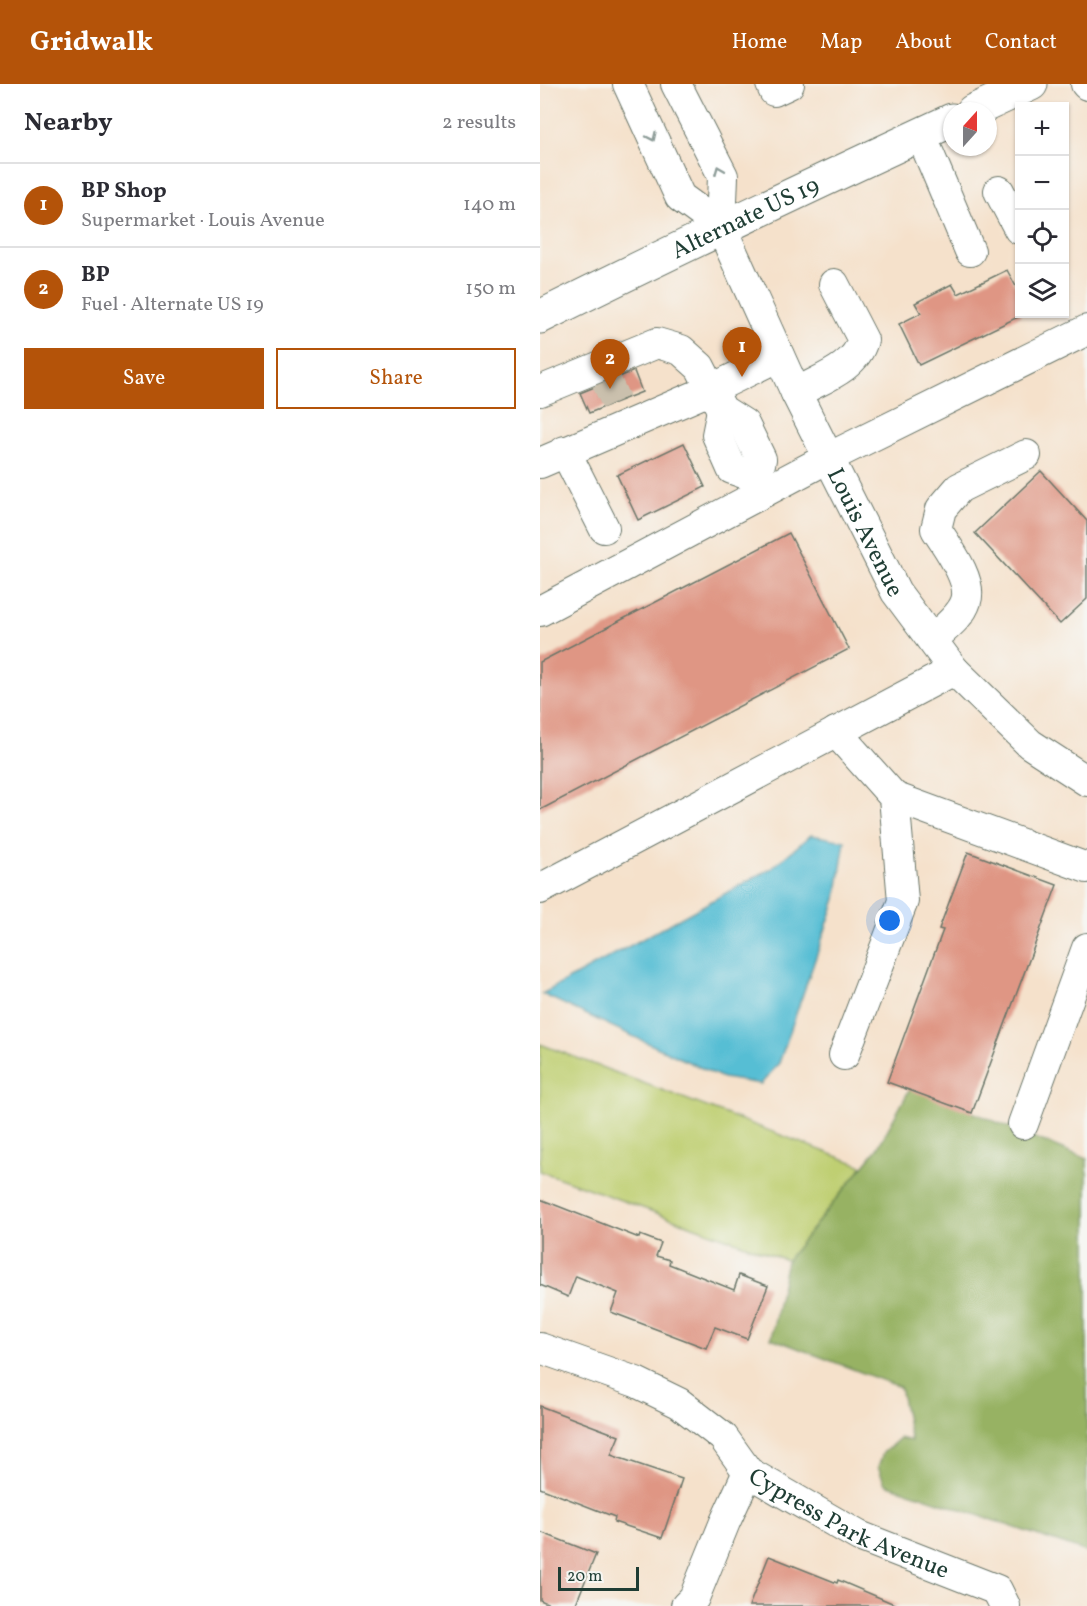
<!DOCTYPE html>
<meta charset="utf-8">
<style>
:root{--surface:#fff;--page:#f2f2f3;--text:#2b2b33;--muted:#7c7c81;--line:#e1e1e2;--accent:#b45309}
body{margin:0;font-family:Vollkorn,serif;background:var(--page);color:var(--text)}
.controls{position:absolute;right:18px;top:18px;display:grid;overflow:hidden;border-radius:0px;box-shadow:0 2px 4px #0004}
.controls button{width:54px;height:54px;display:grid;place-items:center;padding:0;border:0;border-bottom:2px solid var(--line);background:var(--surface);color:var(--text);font:30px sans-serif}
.compass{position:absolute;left:403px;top:18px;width:54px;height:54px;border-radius:50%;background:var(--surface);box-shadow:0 2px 4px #0004;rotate:21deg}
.scale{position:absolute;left:18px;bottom:15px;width:81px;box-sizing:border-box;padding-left:6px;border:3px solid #1f3d34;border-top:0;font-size:16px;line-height:21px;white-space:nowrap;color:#1f3d34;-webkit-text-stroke:4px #f6f6f2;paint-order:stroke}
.you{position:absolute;left:350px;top:837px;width:21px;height:21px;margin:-15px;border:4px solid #fff;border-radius:50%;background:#1a73e8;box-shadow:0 0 0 9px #1a73e833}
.badge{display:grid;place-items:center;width:39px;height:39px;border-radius:50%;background:var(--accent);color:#fff;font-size:20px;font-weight:700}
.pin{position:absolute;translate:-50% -50px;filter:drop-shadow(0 2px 3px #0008)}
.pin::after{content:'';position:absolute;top:32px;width:21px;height:18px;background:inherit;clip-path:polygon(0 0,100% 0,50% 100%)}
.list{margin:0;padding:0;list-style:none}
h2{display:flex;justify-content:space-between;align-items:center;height:78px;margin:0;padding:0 24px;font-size:26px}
h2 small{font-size:20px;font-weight:400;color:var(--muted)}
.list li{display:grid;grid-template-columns:39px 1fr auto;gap:18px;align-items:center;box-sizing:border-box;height:84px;padding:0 24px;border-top:2px solid var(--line)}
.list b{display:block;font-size:22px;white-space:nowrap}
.list p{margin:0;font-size:20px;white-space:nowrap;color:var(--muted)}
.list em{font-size:20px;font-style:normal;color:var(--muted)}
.actions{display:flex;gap:12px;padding:18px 24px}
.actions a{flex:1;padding:14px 0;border:2px solid var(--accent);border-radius:0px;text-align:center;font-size:21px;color:var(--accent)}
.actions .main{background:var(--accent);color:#fff}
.icon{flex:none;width:33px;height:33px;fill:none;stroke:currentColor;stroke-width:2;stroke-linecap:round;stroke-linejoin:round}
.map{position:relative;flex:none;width:547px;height:1522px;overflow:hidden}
header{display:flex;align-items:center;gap:36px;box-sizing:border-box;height:84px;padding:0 30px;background:var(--accent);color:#fff}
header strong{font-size:28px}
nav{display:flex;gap:33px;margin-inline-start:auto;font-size:21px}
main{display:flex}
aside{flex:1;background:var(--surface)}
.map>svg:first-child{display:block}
.green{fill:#bfcf72;stroke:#6f8653;stroke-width:1.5}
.forest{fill:#97b264;stroke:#5b784c;stroke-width:1.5}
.water{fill:#56bed4;stroke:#3a7e84;stroke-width:1.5}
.building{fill:#df9684}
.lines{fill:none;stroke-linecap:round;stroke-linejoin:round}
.minor-tunnel{stroke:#cac0ad;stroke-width:30;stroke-dasharray:30 15;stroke-linecap:butt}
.minor-casing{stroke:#6a7669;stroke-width:32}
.major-casing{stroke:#6a7669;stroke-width:35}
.minor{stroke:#fff;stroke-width:30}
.major{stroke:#fff;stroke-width:33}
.oneway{stroke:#8f9e9a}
.labels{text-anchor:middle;stroke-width:4.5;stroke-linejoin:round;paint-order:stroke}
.street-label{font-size:24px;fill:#1f3d34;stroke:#f6f6f2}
</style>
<header>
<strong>Gridwalk</strong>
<nav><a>Home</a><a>Map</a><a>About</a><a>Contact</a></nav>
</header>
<main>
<aside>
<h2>Nearby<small>2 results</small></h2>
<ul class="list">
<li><span class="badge">1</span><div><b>BP Shop</b><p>Supermarket · Louis Avenue</p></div><em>140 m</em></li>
<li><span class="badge">2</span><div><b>BP</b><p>Fuel · Alternate US 19</p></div><em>150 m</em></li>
</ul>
<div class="actions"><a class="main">Save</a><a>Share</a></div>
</aside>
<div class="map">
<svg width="547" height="1522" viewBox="0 0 547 1522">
<rect width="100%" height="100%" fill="#f6f6f2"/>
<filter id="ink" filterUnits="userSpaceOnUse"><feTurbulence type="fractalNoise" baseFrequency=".0167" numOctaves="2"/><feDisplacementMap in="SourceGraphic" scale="12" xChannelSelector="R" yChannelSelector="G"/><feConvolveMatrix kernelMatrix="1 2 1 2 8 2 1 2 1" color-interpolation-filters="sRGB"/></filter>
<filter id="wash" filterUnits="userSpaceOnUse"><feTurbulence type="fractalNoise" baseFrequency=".008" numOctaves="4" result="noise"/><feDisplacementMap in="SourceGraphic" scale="24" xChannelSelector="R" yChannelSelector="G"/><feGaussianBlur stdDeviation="1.35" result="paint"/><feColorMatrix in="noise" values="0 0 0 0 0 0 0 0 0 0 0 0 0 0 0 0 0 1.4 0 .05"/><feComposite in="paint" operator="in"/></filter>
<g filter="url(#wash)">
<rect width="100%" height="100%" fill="#f5e1cb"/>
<polygon class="green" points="0,960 323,1082 247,1176 0,1087"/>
<polygon class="forest" points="371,1003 547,1075 547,1468 345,1400 338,1383 343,1369 360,1354 371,1357 360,1303 231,1254 247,1176 337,1065"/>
<polygon class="water" points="271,751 305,757 296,815 239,979 221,1000 183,994 2,910 232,784"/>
<g id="blocks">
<g class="building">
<polygon points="467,186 480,210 480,232 379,281 359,240 381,229 375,219 412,200 418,210"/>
<polygon points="94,287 102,308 49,329 40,309"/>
<polygon points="144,359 165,403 98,436 77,391"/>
<polygon points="501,387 547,437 547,515 520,540 435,449"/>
<polygon points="249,449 309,565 0,726 0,578"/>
<polygon points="428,768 517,801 432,1029 347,998 403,846 399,845"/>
<polygon points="0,1115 99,1154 100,1151 121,1159 116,1172 130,1176 129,1180 194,1206 199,1191 228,1202 207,1255 175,1243 166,1264 71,1228 78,1209 36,1192 28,1213 0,1201"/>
<polygon points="0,1322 79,1352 71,1371 142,1395 122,1454 74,1438 75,1433 0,1404"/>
<polygon points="0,1448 56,1470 35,1522 14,1522 0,1516"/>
<polygon points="229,1472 297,1499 298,1496 359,1522 209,1522"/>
</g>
</g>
</g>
<g filter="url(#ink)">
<use href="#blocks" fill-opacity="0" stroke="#6a7669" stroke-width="1.5"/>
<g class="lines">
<polyline class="minor-tunnel" points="64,292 76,318"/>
<defs>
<g id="minor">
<polyline points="88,0 140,113 181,143"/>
<path id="s1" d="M 136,0 L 183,92 L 181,143 L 256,309 L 356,508 L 414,586 L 490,660 L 547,697"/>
<polyline points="231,0 234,7 249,0"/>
<polyline points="546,0 547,1"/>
<polyline points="381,51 430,167"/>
<polyline points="459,107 479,145"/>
<polyline points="0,307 117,259 141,266 160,283 182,326 204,340 221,375 217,394 225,407"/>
<path d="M 256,309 C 280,295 315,285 323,256 L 294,200"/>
<polyline points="182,326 177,351 192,385 217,394"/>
<polyline points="25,367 64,444"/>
<polyline points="0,379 172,305 239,272"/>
<polyline points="0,527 288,374 547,246"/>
<path d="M 392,556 C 403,545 421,533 426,517 C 433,496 407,463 396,445 L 401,425 L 419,404 L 486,371"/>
<polyline points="296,648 354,713 363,817 304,971"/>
<polyline points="354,713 547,784"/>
<polyline points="0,805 414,586"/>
<polyline points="483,1040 547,864"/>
<path id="s2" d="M 0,1264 L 96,1298 L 139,1319 L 183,1353 L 208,1388 L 319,1452 L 457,1506 L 465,1522"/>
<polyline points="146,1522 154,1514 185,1438 208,1388"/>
</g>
<g id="major">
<polyline points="433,27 491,0"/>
<path id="s3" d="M 0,233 C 136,165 274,100 412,36"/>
</g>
</defs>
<use href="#minor" class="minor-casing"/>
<use href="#major" class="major-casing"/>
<use href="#minor" class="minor"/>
<use href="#major" class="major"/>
</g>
<defs><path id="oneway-chevron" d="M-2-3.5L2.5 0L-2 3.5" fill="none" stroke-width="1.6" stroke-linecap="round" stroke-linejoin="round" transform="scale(1.5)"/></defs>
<g class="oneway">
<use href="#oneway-chevron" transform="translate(112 53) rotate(65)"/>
<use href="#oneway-chevron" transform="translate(179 86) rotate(-112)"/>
</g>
</g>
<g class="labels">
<g class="street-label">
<text dy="8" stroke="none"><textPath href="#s3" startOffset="228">Alternate US 19</textPath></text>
<text dy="8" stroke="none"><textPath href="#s1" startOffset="492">Louis Avenue</textPath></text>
<text dy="8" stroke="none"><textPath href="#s2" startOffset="362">Cypress Park Avenue</textPath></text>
</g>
</g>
</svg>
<div class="controls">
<button>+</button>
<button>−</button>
<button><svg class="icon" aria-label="locate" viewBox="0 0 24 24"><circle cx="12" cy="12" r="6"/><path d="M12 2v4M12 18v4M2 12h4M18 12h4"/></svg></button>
<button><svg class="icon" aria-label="layers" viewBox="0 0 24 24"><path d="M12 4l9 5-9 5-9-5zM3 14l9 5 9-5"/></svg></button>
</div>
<svg class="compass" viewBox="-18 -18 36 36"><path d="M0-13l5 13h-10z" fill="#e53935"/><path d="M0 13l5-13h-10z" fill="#7c7c81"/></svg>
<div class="scale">20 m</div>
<div class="you"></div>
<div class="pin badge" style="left:202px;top:293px">1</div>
<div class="pin badge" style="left:70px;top:305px">2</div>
</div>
</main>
